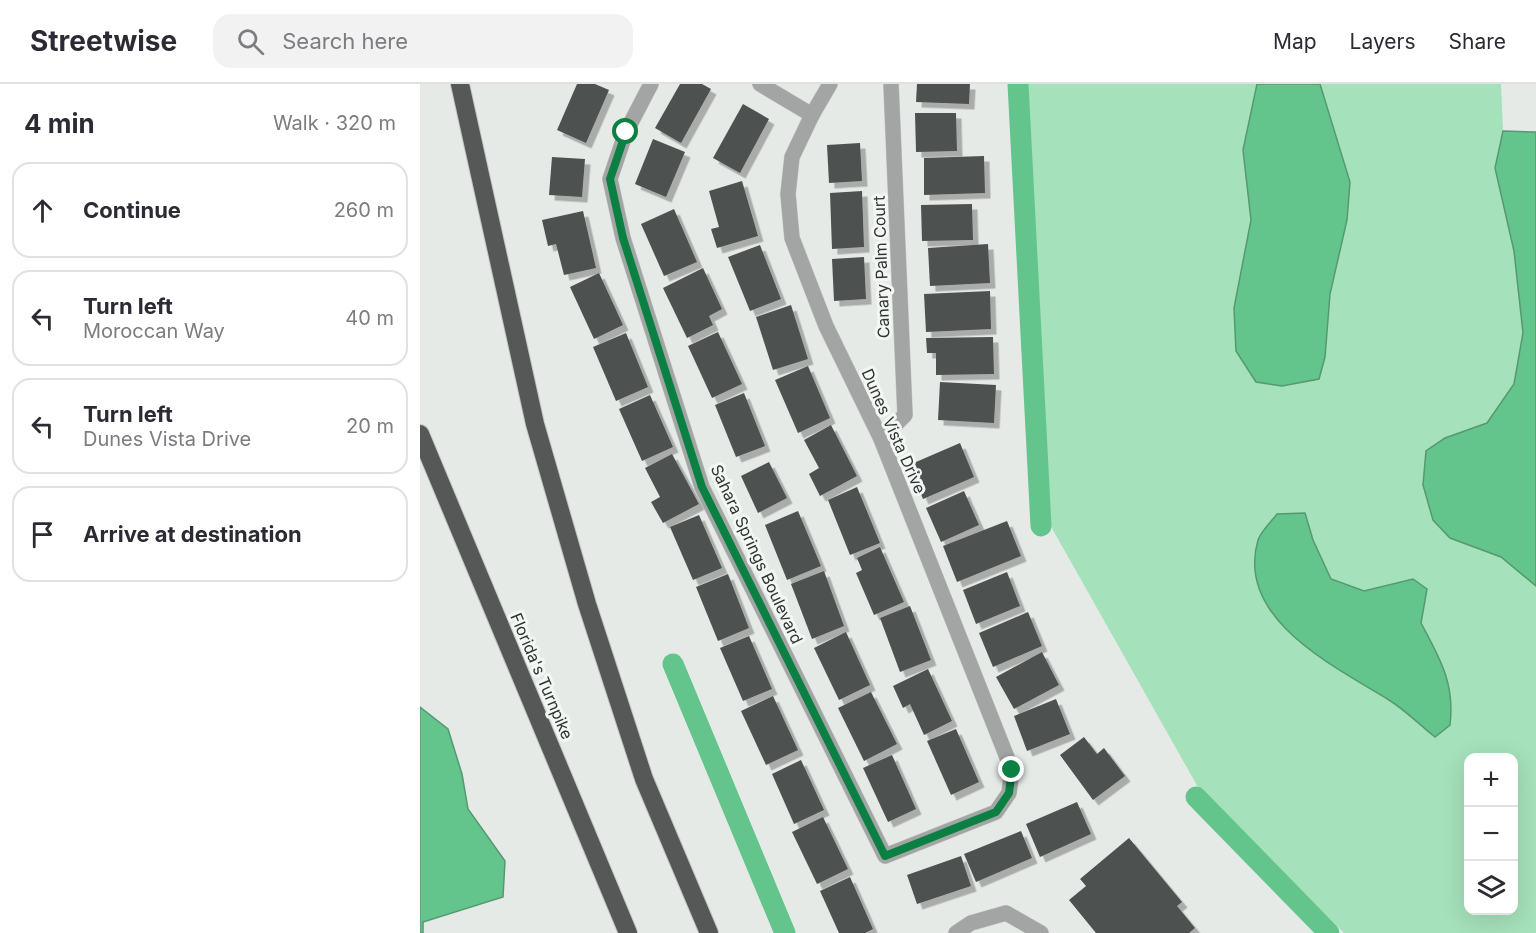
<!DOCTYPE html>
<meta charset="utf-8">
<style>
:root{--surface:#fff;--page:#f2f2f3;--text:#2b2b33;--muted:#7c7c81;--line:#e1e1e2}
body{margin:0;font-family:Inter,sans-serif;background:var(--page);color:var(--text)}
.controls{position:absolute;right:18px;bottom:18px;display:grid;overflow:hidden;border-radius:12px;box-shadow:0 6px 24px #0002}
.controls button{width:54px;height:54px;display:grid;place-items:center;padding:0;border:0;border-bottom:2px solid var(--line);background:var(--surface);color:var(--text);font:30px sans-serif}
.stop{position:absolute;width:18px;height:18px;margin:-14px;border:4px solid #0b8043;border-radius:50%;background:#fff}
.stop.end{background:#0b8043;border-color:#fff;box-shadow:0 2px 6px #0008}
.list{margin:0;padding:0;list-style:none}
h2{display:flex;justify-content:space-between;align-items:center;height:78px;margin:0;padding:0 24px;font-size:26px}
h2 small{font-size:20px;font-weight:400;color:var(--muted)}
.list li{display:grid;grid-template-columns:39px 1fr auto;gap:18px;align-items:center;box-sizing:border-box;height:96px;margin:0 12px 12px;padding:0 12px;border:2px solid var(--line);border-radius:18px}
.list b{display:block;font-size:22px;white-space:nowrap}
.list p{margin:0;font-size:20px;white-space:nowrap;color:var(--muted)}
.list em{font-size:20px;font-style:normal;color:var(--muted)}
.icon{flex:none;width:33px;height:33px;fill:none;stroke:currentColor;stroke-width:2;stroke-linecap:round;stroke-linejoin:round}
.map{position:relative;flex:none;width:1116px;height:849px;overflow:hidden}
header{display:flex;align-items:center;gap:36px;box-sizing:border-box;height:84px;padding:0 30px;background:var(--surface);border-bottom:2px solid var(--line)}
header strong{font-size:28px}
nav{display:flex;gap:33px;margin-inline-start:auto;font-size:21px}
.search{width:420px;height:54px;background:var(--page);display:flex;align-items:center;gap:15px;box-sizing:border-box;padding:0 21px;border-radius:18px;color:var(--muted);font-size:22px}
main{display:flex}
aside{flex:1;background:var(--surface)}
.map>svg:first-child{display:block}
.green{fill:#a5e1ba;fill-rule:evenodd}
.water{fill:#64c58c;stroke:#559971;stroke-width:1.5}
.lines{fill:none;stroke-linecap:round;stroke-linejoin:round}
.canal{stroke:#64c58c;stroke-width:21}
.building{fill:#4e514f;filter:url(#shadow)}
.minor-casing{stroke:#c2c5c3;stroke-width:16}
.motorway-casing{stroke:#c2c5c3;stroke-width:20}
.minor{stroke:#a3a5a4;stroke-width:15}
.motorway{stroke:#555856;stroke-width:18}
.route{stroke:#0b8043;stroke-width:8}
.labels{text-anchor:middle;stroke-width:6;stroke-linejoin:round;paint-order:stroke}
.street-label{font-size:16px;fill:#313332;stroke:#f3f7f4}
</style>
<header>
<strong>Streetwise</strong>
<div class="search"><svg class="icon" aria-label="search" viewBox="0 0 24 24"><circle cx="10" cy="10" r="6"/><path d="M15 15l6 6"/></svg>Search here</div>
<nav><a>Map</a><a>Layers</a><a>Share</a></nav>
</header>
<main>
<aside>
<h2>4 min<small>Walk · 320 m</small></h2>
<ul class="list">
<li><svg class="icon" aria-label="ahead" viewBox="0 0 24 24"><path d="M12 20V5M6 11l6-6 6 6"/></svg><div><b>Continue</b></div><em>260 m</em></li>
<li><svg class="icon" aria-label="left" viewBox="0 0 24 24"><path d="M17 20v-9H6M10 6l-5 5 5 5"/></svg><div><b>Turn left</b><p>Moroccan Way</p></div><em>40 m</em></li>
<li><svg class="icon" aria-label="left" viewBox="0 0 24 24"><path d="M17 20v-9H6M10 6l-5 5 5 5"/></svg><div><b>Turn left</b><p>Dunes Vista Drive</p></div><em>20 m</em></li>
<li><svg class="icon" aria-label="arrive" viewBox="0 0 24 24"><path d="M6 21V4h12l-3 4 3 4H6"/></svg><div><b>Arrive at destination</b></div></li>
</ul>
</aside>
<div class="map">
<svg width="1116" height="849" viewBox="0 0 1116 849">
<defs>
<filter id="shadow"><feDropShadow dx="5.5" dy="5.5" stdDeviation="0" flood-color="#0004"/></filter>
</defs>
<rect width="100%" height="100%" fill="#e6eae7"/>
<path class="green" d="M 608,0 L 1081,0 L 1083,47 L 1075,84 L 1094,167 L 1103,249 L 1094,300 L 1067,339 L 1025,354 L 1030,454 L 1081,473 L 1116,502 L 1116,849 L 924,849 L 779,705 L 629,439 ZM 1048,674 L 1094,674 L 1094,826 L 1048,826 Z"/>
<g class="water">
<polygon points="837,0 900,0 930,98 927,136 910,210 905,273 899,295 862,302 836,298 816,267 814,224 831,136 823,66"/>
<polygon points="1083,47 1116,48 1116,502 1081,473 1030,454 1013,436 1003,401 1006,367 1025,354 1067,339 1094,300 1103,249 1094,167 1075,84"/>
<path d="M 885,429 L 893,456 L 911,495 L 944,507 L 993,495 L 1007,505 L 1001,539 C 1020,575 1035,599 1030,641 L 1015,653 C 1000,641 985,626 969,616 C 914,582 815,535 838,456 C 841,447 851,438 857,430 Z"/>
<polygon points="0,623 28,645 42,690 48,725 85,777 83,813 3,838 3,849 0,849"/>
</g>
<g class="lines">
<g class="canal">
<polyline points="598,0 621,442"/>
<polyline points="253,580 365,849"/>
<polyline points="776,713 909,849"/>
</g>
</g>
<g class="building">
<polygon points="157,0 175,0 189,6 166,59 137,46"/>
<polygon points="260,0 282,0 291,5 261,59 235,44"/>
<polygon points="497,0 550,0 549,20 496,18"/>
<polygon points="323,20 349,35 320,89 293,74"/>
<polygon points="495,29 536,29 537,67 496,68"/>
<polygon points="233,55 265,68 246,113 215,100"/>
<polygon points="440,59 442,97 409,99 407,61"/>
<polygon points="564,72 565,109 504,111 504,74"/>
<polygon points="132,73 165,75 162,113 129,111"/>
<polygon points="322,97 338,152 297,164 291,145 299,143 289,107"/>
<polygon points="442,107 444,163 412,165 410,109"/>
<polygon points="552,120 553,156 502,157 501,121"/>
<polygon points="254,125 277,178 244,192 221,140"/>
<polygon points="163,127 176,184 144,191 136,160 128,162 122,136"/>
<polygon points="568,160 570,199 510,202 508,164"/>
<polygon points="340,161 361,215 330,227 308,173"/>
<polygon points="444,173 446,215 414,217 412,175"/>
<polygon points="283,184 302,225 289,232 293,241 267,254 243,204"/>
<polygon points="179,189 203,241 174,255 150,203"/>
<polygon points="570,207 571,245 506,248 504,210"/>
<polygon points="371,221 388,275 353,286 336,233"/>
<polygon points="298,248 322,300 292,314 268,262"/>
<polygon points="206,249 228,303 196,317 173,263"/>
<polygon points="573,253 574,290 516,291 516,269 507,269 506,254"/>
<polygon points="388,282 410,334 378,349 355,296"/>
<polygon points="520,298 576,301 574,339 518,336"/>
<polygon points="324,309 345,362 316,373 295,321"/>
<polygon points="230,311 253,363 222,377 199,325"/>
<polygon points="411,341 437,392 400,412 389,390 399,384 384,356"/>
<polygon points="540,359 554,393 503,415 489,381"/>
<polygon points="252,370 279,420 243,439 231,418 240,413 225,384"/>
<polygon points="349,378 367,414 338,429 321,392"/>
<polygon points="437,403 460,459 430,471 408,416"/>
<polygon points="544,407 559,441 521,458 506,424"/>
<polygon points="378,427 401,482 367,496 345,441"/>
<polygon points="279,431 302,484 273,496 250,443"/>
<polygon points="587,437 601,472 537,498 523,462"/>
<polygon points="460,463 484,518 454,531 436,489 442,486 437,474"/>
<polygon points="404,487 424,542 392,555 371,500"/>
<polygon points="587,488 600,522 556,540 543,506"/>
<polygon points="308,490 329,544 298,557 276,503"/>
<polygon points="490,522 511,576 480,588 460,534"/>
<polygon points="608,528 622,562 573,583 559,549"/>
<polygon points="426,548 450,601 419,616 394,564"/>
<polygon points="329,552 352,605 323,617 300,564"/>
<polygon points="622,568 639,601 594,625 576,593"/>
<polygon points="508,585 532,637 504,651 490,620 483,624 473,602"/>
<polygon points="451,608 477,660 444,677 418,624"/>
<polygon points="353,612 378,666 346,681 321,627"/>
<polygon points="636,615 650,650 607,667 594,632"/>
<polygon points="536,645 559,698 531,711 507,657"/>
<polygon points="664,653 677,670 684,664 705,692 673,716 640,671"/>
<polygon points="472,671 496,725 468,738 443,684"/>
<polygon points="381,676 404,726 374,740 352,690"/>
<polygon points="657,718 671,750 620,773 606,740"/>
<polygon points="403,733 428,785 397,800 372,748"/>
<polygon points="601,747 612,774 556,798 544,770"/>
<polygon points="709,754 762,818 757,822 775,844 769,849 676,849 649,816 666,802 660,795"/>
<polygon points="541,772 551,802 497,820 487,791"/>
<polygon points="430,793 453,845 445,849 419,849 400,807"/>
</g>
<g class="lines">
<defs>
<g id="minor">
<polyline points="231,0 206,48 190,95 203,154 282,403 465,772 576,728 589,709 592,686 461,355 406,242 372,154 368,110 372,73 392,31 410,0"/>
<polyline points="340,0 392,31"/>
<polyline points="461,355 485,331 471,0"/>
<polyline points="536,849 551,839 586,829 621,849"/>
</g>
<g id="motorway">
<polyline points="40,0 115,340 167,520 224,695 289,849"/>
<polyline points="0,350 208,849"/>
</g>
</defs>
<use href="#minor" class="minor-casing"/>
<use href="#motorway" class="motorway-casing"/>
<use href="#minor" class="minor"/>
<use href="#motorway" class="motorway"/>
</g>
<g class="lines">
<polyline class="route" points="206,48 190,95 203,154 282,403 465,772 576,728 589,709 592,686"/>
</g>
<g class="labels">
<g class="street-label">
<text transform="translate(461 183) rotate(-92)" y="6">Canary Palm Court</text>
<text transform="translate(474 347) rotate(66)" y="6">Dunes Vista Drive</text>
<text transform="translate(337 470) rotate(65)" y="6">Sahara Springs Boulevard</text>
<text transform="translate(122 592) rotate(67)" y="6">Florida's Turnpike</text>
</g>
</g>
</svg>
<div class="controls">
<button>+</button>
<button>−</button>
<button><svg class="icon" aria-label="layers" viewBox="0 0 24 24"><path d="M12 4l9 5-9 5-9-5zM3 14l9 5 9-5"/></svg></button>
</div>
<div class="stop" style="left:206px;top:48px"></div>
<div class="stop end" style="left:592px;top:686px"></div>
</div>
</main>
